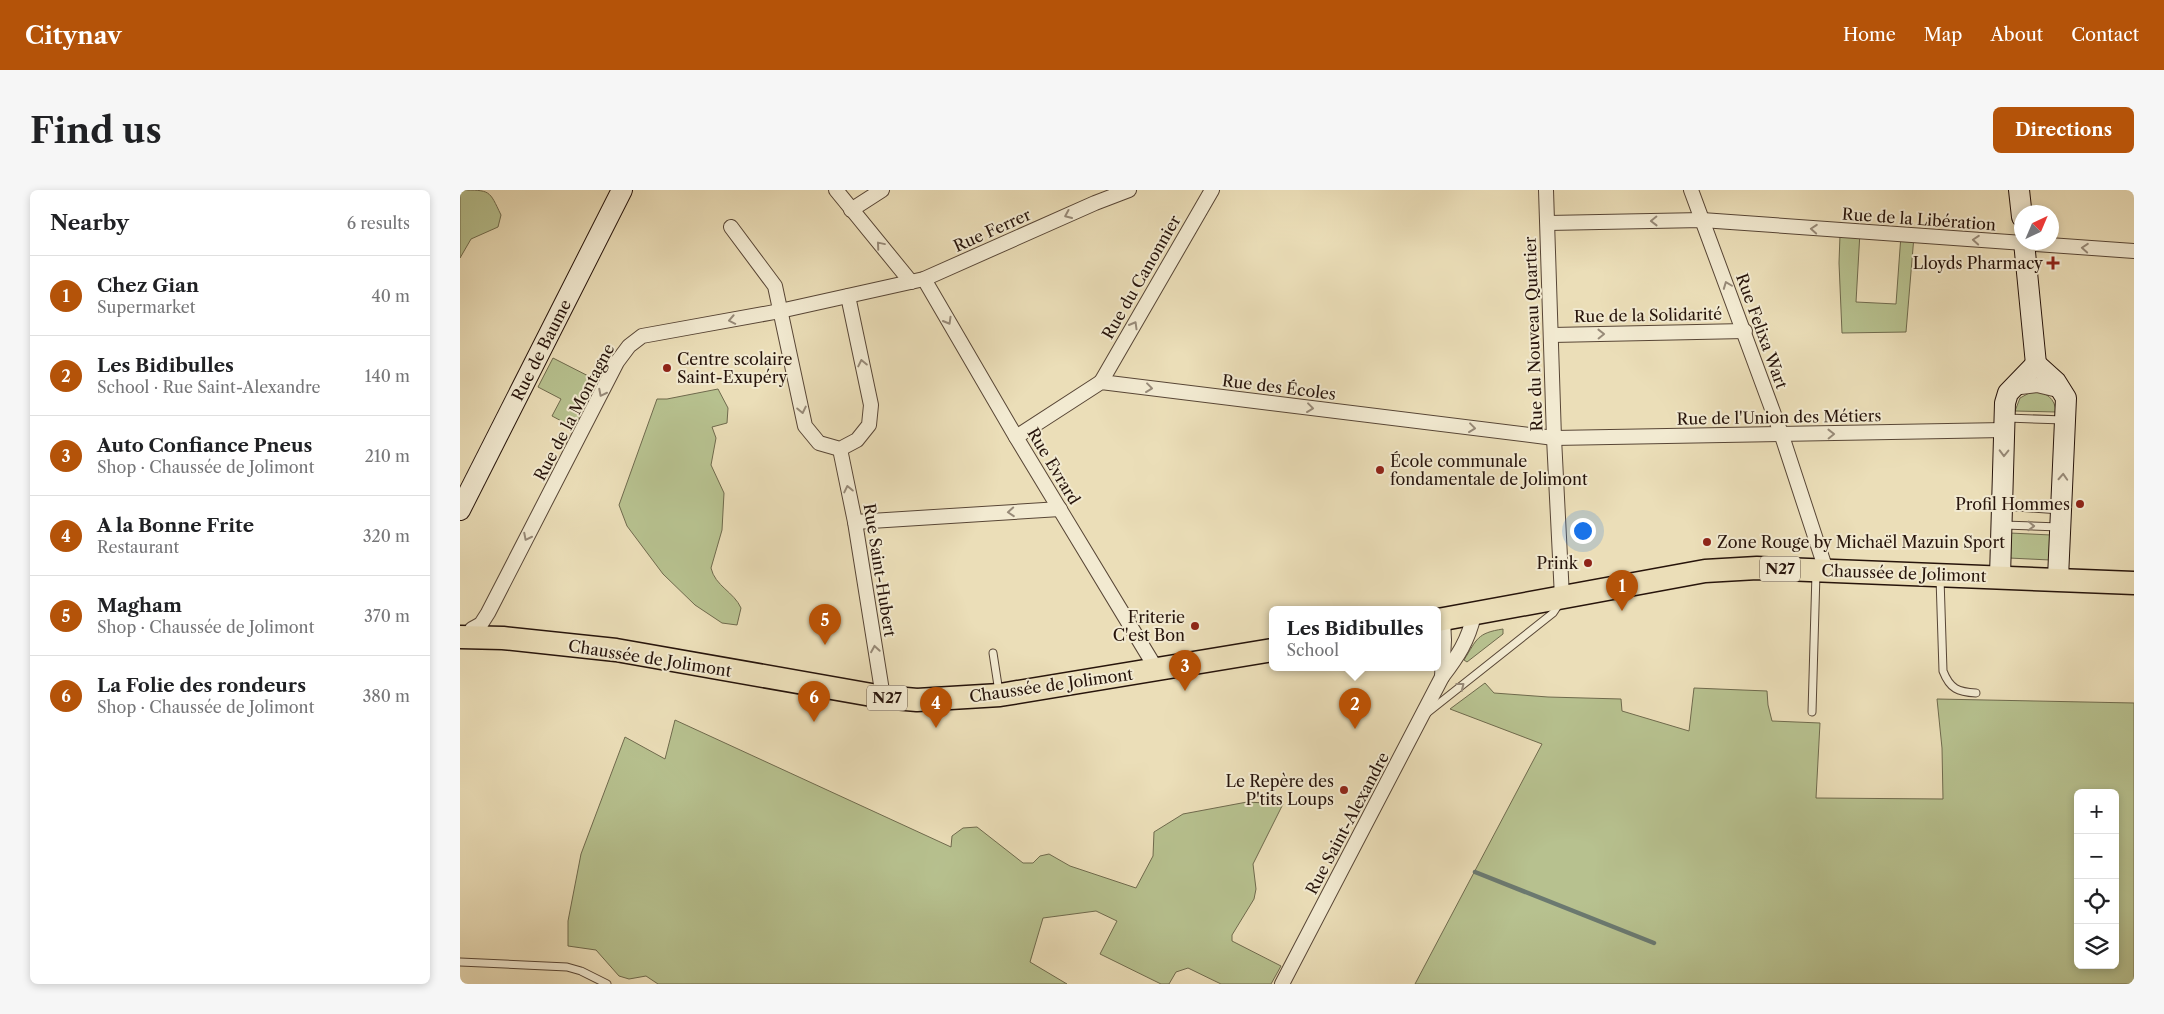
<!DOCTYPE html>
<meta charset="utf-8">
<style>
:root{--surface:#fff;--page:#f6f6f6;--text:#202124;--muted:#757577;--line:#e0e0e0;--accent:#b45309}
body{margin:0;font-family:"Libre Caslon Text",serif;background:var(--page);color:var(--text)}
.controls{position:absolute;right:15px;bottom:15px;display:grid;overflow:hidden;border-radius:8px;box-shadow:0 2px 8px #0003}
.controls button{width:45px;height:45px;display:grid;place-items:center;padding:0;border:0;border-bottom:1px solid var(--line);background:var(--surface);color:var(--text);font:25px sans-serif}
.compass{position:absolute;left:1554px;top:15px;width:45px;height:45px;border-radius:50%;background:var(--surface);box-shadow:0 2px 8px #0003;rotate:44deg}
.you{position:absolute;left:1122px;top:340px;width:18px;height:18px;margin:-12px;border:4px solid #fff;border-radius:50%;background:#1a73e8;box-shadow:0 0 0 8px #1a73e833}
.badge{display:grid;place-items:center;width:32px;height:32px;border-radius:50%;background:var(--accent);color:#fff;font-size:16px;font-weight:700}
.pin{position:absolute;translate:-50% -41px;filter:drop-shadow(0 1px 2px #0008)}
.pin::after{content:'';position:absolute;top:26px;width:18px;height:15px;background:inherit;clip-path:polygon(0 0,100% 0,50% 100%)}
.popup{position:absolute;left:809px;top:416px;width:172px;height:65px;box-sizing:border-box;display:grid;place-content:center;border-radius:8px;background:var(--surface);filter:drop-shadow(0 1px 4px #0005);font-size:16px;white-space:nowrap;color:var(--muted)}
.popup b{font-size:19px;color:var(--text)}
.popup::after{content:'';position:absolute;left:50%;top:100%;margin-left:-10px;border:10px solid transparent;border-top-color:var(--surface)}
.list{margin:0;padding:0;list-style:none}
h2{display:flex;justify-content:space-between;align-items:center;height:65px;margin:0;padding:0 20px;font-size:21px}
h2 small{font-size:16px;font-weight:400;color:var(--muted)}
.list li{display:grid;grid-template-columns:32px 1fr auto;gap:15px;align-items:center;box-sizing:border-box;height:80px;padding:0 20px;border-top:1px solid var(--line)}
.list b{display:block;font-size:19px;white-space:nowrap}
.list p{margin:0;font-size:16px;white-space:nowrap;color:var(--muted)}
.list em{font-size:16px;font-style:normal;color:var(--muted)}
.icon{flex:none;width:28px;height:28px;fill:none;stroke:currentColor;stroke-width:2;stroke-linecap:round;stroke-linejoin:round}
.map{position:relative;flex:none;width:1674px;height:794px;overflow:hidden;border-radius:8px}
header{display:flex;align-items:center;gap:30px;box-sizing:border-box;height:70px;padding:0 25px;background:var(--accent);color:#fff}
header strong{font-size:24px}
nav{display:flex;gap:28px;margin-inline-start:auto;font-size:18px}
.intro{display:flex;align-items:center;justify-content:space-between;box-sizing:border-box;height:120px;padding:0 30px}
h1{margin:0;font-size:35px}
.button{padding:12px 22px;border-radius:8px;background:var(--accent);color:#fff;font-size:18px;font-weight:700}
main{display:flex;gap:30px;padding:0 30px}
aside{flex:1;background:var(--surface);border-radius:8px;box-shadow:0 2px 8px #0003}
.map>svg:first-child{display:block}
.green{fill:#b7c18f;stroke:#6f6a4d;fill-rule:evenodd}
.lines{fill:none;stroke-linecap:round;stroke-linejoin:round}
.stream{stroke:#6b7970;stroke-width:4.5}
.lane-casing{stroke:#584636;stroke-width:9}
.street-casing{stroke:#584636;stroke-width:16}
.secondary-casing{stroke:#27140b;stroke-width:22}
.primary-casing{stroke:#27140b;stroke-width:25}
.lane{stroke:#f2ead1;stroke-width:7}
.street{stroke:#f2ead1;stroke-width:14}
.secondary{stroke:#f2ead1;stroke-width:20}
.primary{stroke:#ebdeb8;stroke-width:22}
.oneway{stroke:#978a78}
.poi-dot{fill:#8f2418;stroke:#f2ead1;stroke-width:2}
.labels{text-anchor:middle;stroke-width:4;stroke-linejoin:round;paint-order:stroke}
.shield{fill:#f2ead1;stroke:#645446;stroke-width:1}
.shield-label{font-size:15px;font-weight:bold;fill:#27140b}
.street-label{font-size:16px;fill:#27140b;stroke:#f2ead1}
.poi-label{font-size:16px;fill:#27140b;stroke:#f2ead1;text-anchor:end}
</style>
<header>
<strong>Citynav</strong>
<nav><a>Home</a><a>Map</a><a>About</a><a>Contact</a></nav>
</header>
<div class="intro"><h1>Find us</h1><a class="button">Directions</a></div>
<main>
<aside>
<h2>Nearby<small>6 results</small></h2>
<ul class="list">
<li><span class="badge">1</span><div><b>Chez Gian</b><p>Supermarket</p></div><em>40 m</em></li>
<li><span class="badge">2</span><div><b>Les Bidibulles</b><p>School · Rue Saint-Alexandre</p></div><em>140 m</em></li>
<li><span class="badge">3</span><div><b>Auto Confiance Pneus</b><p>Shop · Chaussée de Jolimont</p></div><em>210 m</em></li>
<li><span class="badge">4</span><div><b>A la Bonne Frite</b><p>Restaurant</p></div><em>320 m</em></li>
<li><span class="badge">5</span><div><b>Magham</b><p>Shop · Chaussée de Jolimont</p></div><em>370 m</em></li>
<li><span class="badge">6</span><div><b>La Folie des rondeurs</b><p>Shop · Chaussée de Jolimont</p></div><em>380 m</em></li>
</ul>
</aside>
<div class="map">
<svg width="1674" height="794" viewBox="0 0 1674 794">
<rect width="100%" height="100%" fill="#ebdeb8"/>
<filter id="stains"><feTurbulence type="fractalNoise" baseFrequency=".004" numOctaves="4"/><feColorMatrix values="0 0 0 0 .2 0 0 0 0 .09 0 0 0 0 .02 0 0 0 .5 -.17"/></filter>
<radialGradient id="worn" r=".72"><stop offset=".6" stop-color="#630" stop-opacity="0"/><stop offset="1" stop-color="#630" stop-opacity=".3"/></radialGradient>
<g class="green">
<path d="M 0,0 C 31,0 29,0 41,25 L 38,37 L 11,49 L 0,68 Z"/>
<polygon points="1400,42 1396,112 1436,114 1441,45 1454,46 1446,142 1382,143 1379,73 1380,45"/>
<polygon points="93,168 146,195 122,242 92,226 101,209 78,197"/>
<path d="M 258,199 L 268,218 L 267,233 L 252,237 L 256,248 L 251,275 L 264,303 L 262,340 L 251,378 C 255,396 274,402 281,418 L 277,435 L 262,433 L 235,415 L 203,384 L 167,336 L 159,315 L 197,209 L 207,209 Z"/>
<path d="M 1573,201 C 1586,202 1595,208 1596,222 L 1555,221 L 1560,208 Z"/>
<polygon points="1550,343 1591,345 1590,370 1549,368"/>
<path d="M 1043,439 L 1043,444 L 1007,472 L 1004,470 C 1017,449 1017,443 1043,439 Z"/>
<path d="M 1025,493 L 1034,503 L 1088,507 L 1161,509 L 1162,521 L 1229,541 L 1234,498 L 1307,501 L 1308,515 L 1312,531 L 1360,533 L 1356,608 L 1483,609 L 1482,558 L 1477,509 L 1674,513 L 1674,794 L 955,794 L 1082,554 L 990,519 ZM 1618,603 L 1655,603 L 1655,775 L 1618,775 Z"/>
<polygon points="215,530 491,657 492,646 503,638 517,637 563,673 573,673 580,666 589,664 610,676 676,698 693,666 694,642 723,624 787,612 823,614 793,674 796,699 794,709 772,745 772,751 821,776 811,794 761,794 728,778 716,782 709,794 701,794 640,764 657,731 636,721 583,728 570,772 607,794 198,794 186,786 169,789 159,786 136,760 108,756 108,731 121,664 165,547 205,569"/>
</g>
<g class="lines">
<polyline class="stream" points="1015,682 1194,753"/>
<defs>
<g id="lane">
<polyline points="1547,228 1604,230"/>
<polyline points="1543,316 1600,320"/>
<polyline points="1543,335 1599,337"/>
<path d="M 1480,388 L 1483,481 C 1490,499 1498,502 1516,503"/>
<polyline points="533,463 539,502"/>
<polyline points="1352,522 1356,383"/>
<polyline points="967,523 1093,423 1099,414"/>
<polyline points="0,772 107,777 121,781 147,794"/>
</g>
<g id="street">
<polyline points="376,0 451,92"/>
<polyline points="1086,0 1094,248 1102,407"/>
<polyline points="1231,0 1322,246 1366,380"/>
<polyline points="391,20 422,0"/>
<polyline points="1088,33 1242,30 1674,61"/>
<polyline points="271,37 315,96 345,236 359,253 380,259 397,250 409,235 411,215 388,106"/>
<polyline points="464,89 556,247 697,480"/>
<polyline points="1092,145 1285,141"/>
<polyline points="641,192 752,0"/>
<polyline points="1552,198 1577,195 1602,201"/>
<polyline points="556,247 641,192 1094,248 1544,240"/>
<polyline points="380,259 395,332 423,507"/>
<polyline points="395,332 600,319"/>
<polyline points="12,439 21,434 28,423 157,172 169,156 182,146 320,121 464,89 635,13 669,0"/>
<polyline points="982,487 984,450 983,429"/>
<path d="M 822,794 L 982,487 C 998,466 1008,451 1014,425"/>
</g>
<g id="secondary">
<polyline points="1559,0 1562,27"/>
<polyline points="1564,52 1576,174"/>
<polyline points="1576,174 1596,192 1606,208 1598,388"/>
<polyline points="0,320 162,0"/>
<polyline points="1540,386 1545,213 1548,203 1576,174"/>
</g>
<g id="primary">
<polyline points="978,430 1245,381 1297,378 1674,393"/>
<polyline points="0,447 43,448 156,460 423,507 457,510 540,505 812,460"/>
</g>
</defs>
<use href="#lane" class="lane-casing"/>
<use href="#street" class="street-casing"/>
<use href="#secondary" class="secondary-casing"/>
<use href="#primary" class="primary-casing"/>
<use href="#lane" class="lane"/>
<use href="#street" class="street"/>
<use href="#secondary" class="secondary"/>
<use href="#primary" class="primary"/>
</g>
<defs><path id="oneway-chevron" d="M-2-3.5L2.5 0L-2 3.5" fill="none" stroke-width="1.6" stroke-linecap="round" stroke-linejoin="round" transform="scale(1.25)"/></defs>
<g class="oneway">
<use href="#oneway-chevron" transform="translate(608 25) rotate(156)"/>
<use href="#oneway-chevron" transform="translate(1194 31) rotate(179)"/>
<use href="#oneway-chevron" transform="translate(1354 39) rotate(-176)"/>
<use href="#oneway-chevron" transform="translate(1516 50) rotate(-176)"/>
<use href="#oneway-chevron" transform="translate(420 55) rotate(-130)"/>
<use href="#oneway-chevron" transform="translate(1625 58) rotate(-176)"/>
<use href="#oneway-chevron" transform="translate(1267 95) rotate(-111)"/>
<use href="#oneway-chevron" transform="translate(272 130) rotate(169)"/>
<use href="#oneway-chevron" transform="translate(488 131) rotate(60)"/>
<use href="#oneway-chevron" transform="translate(674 135) rotate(-60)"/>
<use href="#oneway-chevron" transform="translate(1141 144) rotate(-1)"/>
<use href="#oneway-chevron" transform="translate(402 173) rotate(-102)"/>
<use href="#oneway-chevron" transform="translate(689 198) rotate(7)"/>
<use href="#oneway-chevron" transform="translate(142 203) rotate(117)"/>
<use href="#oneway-chevron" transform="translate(850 218) rotate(7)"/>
<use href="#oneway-chevron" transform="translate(342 220) rotate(78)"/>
<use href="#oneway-chevron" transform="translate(1012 238) rotate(7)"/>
<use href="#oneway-chevron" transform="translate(1371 244) rotate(-1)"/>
<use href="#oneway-chevron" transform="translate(1544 263) rotate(91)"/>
<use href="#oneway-chevron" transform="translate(1603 287) rotate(-87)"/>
<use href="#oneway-chevron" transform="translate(388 299) rotate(-102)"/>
<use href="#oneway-chevron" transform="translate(551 322) rotate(176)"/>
<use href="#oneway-chevron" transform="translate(1571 336) rotate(2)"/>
<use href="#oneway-chevron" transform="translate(67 347) rotate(117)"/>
<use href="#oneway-chevron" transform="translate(415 459) rotate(-99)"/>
<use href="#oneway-chevron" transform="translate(1001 496) rotate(-38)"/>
</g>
<g class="poi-dot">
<path d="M1590.5 65.5h5v5h5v5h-5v5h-5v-5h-5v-5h5z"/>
<circle cx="207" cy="178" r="5"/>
<circle cx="920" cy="280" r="5"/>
<circle cx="1620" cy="314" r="5"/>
<circle cx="1247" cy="352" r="5"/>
<circle cx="1128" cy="373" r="5"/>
<circle cx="735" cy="436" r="5"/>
<circle cx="884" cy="600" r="5"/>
</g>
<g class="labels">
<g class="shield">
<rect x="1300" y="366.5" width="40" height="25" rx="4"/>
<rect x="407" y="495.5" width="40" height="25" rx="4"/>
</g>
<g class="shield-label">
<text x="1320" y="384">N27</text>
<text x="427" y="513">N27</text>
</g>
<g class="street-label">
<text transform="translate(1459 29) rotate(4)" y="6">Rue de la Libération</text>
<text transform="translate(532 40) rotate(-24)" y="6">Rue Ferrer</text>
<text transform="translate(681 87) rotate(-60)" y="6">Rue du Canonnier</text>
<text transform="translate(1188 125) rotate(-1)" y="6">Rue de la Solidarité</text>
<text transform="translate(1302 141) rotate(70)" y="6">Rue Felixa Wart</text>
<text transform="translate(1073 144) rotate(-92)" y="6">Rue du Nouveau Quartier</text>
<text transform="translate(81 160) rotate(-63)" y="6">Rue de Baume</text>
<text transform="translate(819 197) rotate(7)" y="6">Rue des Écoles</text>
<text transform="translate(114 222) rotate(-62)" y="6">Rue de la Montagne</text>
<text transform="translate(1319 227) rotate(-1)" y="6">Rue de l'Union des Métiers</text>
<text transform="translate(594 276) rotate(59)" y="6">Rue Evrard</text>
<text transform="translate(420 380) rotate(81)" y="6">Rue Saint-Hubert</text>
<text transform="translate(1444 383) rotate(2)" y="6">Chaussée de Jolimont</text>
<text transform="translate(190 468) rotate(9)" y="6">Chaussée de Jolimont</text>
<text transform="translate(591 495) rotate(-8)" y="6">Chaussée de Jolimont</text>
<text transform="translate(887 633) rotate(-62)" y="6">Rue Saint-Alexandre</text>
</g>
<g class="poi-label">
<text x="1583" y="79">Lloyds Pharmacy</text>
<text x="217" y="175" text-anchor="start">Centre scolaire<tspan x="217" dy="18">Saint-Exupéry</tspan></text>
<text x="930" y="277" text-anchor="start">École communale<tspan x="930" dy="18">fondamentale de Jolimont</tspan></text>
<text x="1610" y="320">Profil Hommes</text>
<text x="1257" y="358" text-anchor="start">Zone Rouge by Michaël Mazuin Sport</text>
<text x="1118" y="379">Prink</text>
<text x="725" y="433">Friterie<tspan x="725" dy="18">C'est Bon</tspan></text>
<text x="874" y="597">Le Repère des<tspan x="874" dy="18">P'tits Loups</tspan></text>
</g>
</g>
<rect width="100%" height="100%" filter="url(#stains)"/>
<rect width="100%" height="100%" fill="url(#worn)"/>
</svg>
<div class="controls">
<button>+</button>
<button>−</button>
<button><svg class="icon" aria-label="locate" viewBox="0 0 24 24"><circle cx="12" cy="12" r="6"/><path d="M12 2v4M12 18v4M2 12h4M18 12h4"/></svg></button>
<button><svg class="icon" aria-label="layers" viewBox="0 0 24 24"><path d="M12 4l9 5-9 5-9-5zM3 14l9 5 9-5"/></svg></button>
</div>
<svg class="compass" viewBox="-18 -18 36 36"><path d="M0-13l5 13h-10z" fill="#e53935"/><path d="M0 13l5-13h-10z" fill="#757577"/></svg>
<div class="you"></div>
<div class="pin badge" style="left:1162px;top:421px">1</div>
<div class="pin badge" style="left:895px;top:539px">2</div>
<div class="popup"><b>Les Bidibulles</b>School</div>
<div class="pin badge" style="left:725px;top:501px">3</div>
<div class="pin badge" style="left:476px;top:538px">4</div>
<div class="pin badge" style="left:365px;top:455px">5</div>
<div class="pin badge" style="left:354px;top:532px">6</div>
</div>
</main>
